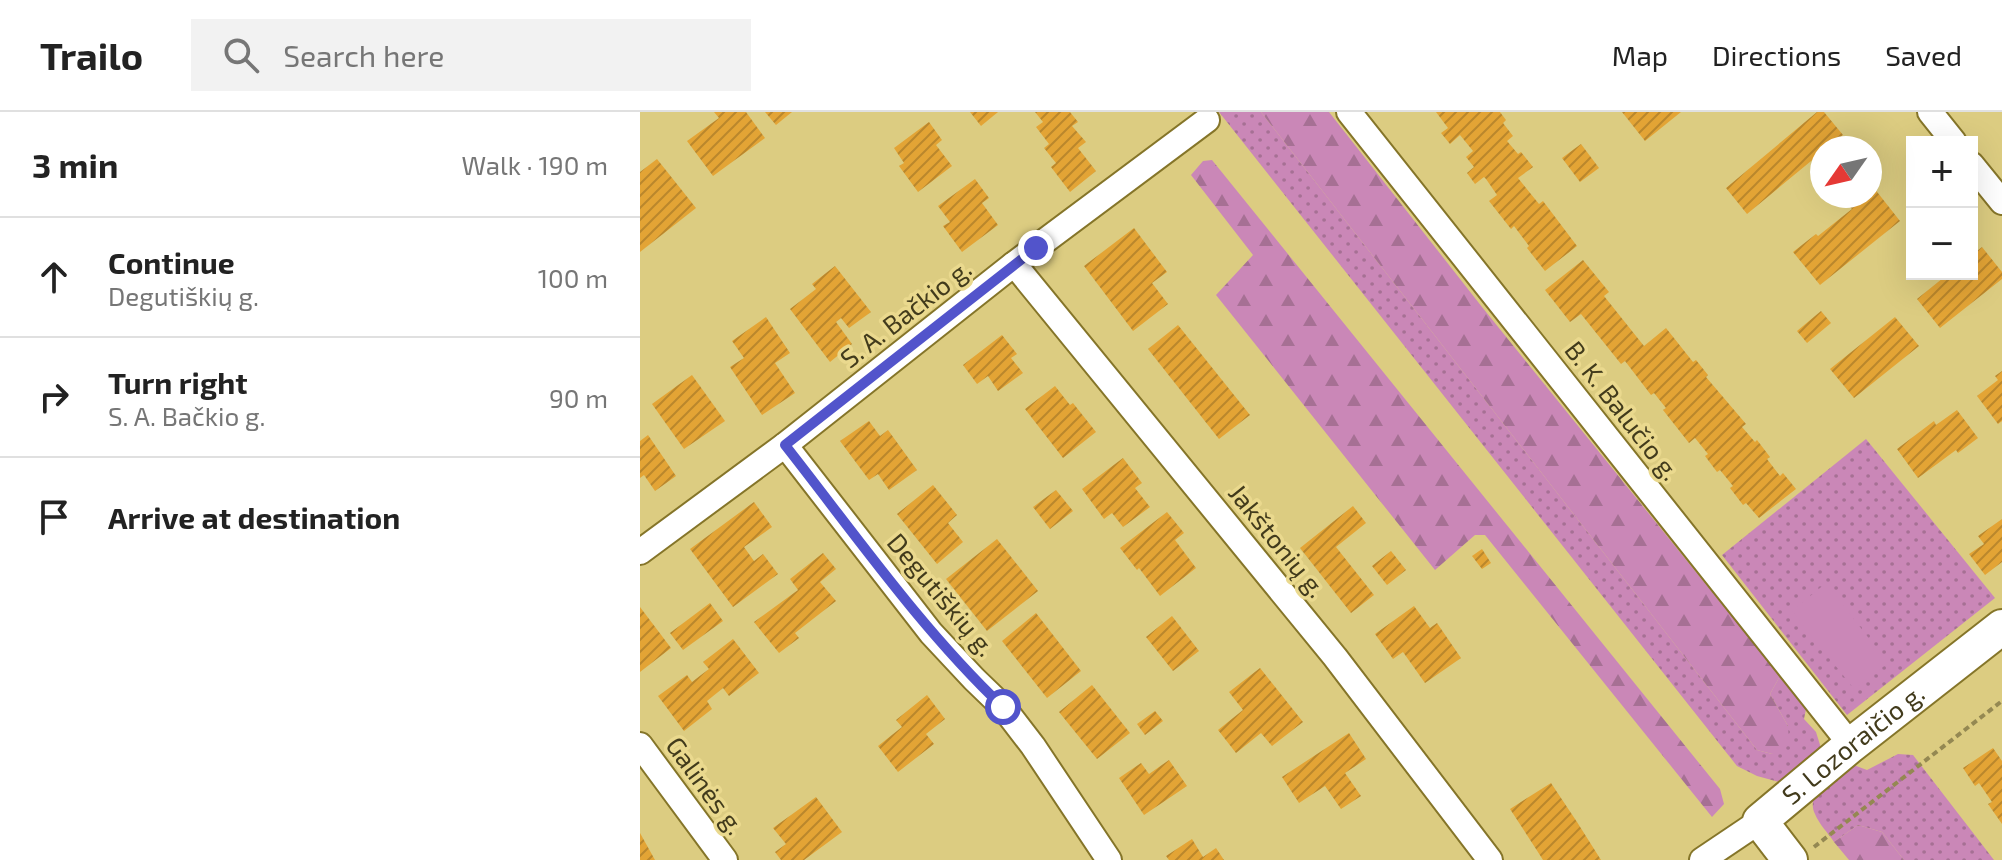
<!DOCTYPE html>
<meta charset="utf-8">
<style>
:root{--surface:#fff;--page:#f2f2f2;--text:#222;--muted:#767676;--line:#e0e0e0}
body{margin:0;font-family:"Exo 2",sans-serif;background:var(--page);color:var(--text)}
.controls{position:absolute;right:24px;top:24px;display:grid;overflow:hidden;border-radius:0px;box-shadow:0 8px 32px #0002}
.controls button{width:72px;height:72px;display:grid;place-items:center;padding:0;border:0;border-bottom:2px solid var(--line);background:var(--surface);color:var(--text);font:40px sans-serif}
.compass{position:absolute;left:1170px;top:24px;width:72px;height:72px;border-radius:50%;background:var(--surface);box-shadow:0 8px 32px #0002;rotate:236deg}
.stop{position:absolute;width:24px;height:24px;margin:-18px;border:6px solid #5254cb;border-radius:50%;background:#fff}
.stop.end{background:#5254cb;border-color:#fff;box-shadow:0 2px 8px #0008}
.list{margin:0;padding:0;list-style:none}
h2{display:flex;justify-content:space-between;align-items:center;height:104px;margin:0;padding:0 32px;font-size:34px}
h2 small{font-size:26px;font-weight:400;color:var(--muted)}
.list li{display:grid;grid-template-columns:52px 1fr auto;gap:24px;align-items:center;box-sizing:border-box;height:120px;padding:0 32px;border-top:2px solid var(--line)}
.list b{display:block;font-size:30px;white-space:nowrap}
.list p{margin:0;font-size:26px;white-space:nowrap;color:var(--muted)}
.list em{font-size:26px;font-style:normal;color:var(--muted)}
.icon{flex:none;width:44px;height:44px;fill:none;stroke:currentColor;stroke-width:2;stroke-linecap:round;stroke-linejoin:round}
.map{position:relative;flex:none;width:1362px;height:748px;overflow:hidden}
header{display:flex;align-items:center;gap:48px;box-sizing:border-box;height:112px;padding:0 40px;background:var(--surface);border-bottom:2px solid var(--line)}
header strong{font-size:38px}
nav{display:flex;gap:44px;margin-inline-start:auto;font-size:28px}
.search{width:560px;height:72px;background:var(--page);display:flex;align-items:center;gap:20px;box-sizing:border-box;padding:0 28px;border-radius:0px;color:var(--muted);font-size:30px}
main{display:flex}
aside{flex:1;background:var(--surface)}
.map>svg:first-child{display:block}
.grass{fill:url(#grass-dots)}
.forest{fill:url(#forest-firs)}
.pitch{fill:#ca87b7}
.building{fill:url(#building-hatch)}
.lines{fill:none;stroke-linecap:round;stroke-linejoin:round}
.street-casing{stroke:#857529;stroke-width:28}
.secondary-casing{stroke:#857529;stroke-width:38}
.path{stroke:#948852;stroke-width:4;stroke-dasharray:6 4;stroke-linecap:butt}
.street{stroke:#fff;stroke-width:24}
.secondary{stroke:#fff;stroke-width:34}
.route{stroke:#5254cb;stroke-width:10}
.labels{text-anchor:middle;stroke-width:7;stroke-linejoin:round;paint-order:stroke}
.street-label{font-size:26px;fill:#423b1c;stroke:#ead98e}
</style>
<header>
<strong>Trailo</strong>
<div class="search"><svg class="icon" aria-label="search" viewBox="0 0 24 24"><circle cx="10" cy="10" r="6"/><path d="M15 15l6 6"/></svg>Search here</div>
<nav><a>Map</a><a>Directions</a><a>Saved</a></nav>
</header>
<main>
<aside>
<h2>3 min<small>Walk · 190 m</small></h2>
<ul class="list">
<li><svg class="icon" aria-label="ahead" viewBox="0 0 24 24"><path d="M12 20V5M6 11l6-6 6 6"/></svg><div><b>Continue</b><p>Degutiškių g.</p></div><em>100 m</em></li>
<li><svg class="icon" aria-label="right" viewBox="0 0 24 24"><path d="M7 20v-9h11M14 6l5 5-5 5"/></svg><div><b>Turn right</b><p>S. A. Bačkio g.</p></div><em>90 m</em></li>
<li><svg class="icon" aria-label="arrive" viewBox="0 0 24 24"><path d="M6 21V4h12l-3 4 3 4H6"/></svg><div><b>Arrive at destination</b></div></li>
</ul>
</aside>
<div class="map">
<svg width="1362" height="748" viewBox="0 0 1362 748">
<defs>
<pattern id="grass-dots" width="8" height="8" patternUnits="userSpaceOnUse" patternTransform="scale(2)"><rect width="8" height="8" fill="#ca87b7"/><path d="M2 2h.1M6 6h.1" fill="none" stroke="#a67094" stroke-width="1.8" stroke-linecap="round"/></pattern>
<pattern id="forest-firs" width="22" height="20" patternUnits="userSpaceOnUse" patternTransform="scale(2)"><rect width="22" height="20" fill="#ca87b7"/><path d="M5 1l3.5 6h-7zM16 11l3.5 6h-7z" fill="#a67094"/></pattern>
<pattern id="building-hatch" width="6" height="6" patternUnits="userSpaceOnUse" patternTransform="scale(2)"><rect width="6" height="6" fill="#e3a435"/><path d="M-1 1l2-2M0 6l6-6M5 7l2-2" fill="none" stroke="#ba872c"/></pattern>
</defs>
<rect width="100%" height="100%" fill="#dccc81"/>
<g class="grass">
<polygon points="579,0 621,0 1117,638 1132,642 1148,614 1130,582 1140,564 1166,597 1164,607 1176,620 1181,636 1160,657 1139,670 1117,664 1097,654"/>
<polygon points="1226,327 1355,486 1207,603 1082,443"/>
<path d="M 1258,642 L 1273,643 L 1354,748 L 1264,748 L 1242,720 L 1218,713 L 1194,730 C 1188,721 1179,712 1175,702 C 1164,680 1196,664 1211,652 L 1227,658 Z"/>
</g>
<g class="forest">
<polygon points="621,0 689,0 842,195 1140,564 1130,582 1148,614 1149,633 1132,642 1117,638"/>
<polygon points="572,48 1080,677 1084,692 1072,705 845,423 835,423 795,458 576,183 613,143 551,63 563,49"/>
<polygon points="1218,713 1242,720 1264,748 1209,748 1194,730"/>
</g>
<polygon class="pitch" points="1186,471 1248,551 1214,577 1152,499"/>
<g class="building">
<polygon points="74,0 106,0 125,26 73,64 47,29 79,6"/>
<polygon points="125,0 152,0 136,13"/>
<polygon points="330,0 358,0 341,14"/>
<polygon points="395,0 430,0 438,10 432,14 446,30 438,36 456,59 430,80 411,55 416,51 404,36 409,32 396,15 403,10"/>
<polygon points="796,0 860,0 866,8 863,11 873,24 867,29 878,42 881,40 893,55 878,66 899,92 903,89 937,134 905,159 887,136 889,134 874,114 871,117 849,89 857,83 846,67 844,65 835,72 827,61 834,55 826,45 833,39 820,23 810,32 801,21 808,16"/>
<polygon points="982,0 1041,0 1005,29"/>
<polygon points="1177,0 1184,0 1203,23 1187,36 1182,36 1182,40 1107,102 1086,76"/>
<polygon points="289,10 302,28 296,33 312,54 278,80 259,54 264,51 254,36"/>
<polygon points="941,32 959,56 940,70 922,46"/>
<polygon points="17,47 56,96 0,140 0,60"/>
<polygon points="335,67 349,86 342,91 358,113 322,140 303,114 310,110 298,94"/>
<polygon points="1234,76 1260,109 1180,173 1153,140 1176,122 1178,124 1212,97 1210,95 1224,84 1230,84 1230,79"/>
<polygon points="494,116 527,160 512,171 528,192 493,219 444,154"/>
<polygon points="1342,135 1362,160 1362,167 1300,216 1277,187 1308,162 1332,162 1332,143"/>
<polygon points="943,148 969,180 964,184 1004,234 1026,216 1053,250 1056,248 1068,263 1066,265 1106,312 1102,315 1115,330 1117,328 1130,345 1127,347 1140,364 1143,361 1156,377 1119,406 1106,391 1103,393 1090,376 1093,374 1080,358 1077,360 1065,344 1068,342 1055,326 1049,331 1023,298 1026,296 1014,281 1011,283 985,249 981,252 941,202 930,210 905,178"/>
<polygon points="195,154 231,200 209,216 201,206 196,210 212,232 190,250 150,197 176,177 172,172"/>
<polygon points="1181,199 1191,211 1167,231 1157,219"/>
<polygon points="126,205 150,241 135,251 155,281 122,303 90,255 104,246 92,229"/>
<polygon points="1255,205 1279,234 1214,286 1190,257"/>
<polygon points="538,213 610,303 579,327 508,237"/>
<polygon points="362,223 377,242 371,246 383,261 358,279 348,264 337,272 323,253"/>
<polygon points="1362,259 1362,309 1358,312 1337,284 1358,268 1355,264"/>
<polygon points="52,263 85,309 44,337 12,292"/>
<polygon points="415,274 430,293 433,291 456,320 423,346 385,297"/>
<polygon points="1317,298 1338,326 1318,341 1316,338 1278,366 1257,337 1294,309 1296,313"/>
<polygon points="229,309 240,324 248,318 277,358 249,378 238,362 229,368 200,329"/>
<polygon points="8,323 36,364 15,379 4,363 0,366 0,329"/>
<polygon points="483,346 502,371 495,376 510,395 483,415 472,401 464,407 442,377"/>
<polygon points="293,373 317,403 308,411 323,430 297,452 257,402"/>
<polygon points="416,378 433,399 410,417 393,395"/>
<polygon points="114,390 132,415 104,435 114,449 123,442 138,462 93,495 50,437"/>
<polygon points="713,394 726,411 696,435 734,483 711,501 660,436"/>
<polygon points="527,400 544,421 535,428 556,456 520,484 499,456 497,458 480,436"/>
<polygon points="1362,407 1362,450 1345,463 1329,442 1344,432 1338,424"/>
<polygon points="357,427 398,479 347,519 306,467"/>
<polygon points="842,437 851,451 842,457 832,444"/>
<polygon points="751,439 766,458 747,473 732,454"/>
<polygon points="183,441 196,457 180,470 196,489 155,521 159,526 139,541 114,510 158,478 150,467"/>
<polygon points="70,491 83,509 43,538 30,521"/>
<polygon points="774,494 790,516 797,511 821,546 785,571 763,540 753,547 735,522"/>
<polygon points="0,495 31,536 0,560"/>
<polygon points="396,501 441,559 407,586 362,529"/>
<polygon points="532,504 559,539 533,559 506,525"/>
<polygon points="93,527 119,561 89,584 83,576 67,589 72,597 44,619 18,584 47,563 52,570 61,563 69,557 63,550"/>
<polygon points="620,556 663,610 632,634 621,621 596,641 578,618 603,598 589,580"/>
<polygon points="452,573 490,621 457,647 419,600"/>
<polygon points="287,583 305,607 286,622 294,632 258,660 238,634 262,615 256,608"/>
<polygon points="515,599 523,609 505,623 497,612"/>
<polygon points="709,621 726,647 705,661 721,684 701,697 685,674 659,691 642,665"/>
<polygon points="1353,636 1362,649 1362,712 1348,692 1352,690 1339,671 1335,674 1323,656"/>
<polygon points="529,648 547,674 504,703 479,666 501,651 509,662"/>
<polygon points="911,671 937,710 961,748 903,748 896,737 870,697"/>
<polygon points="176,685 202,720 164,748 141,748 135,740 146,732 133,716"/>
<polygon points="0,721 15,748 0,748"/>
<polygon points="552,727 563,745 576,736 584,748 529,748 526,744"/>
</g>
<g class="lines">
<defs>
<g id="street">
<polyline points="709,0 1211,633"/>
<polyline points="1290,0 1314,30"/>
<polyline points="1332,53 1362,90"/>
<polyline points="374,152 695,545 850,748"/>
<polyline points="145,333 291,521 334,567 363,595 393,634 469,748"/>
<polyline points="0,440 145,333 374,152 567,8"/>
<polyline points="0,633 85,748"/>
<polyline points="1062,748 1120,709"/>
</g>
<g id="secondary">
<path id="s1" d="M 1150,748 L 1120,709 L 1211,633 L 1362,515"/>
</g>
</defs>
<use href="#street" class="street-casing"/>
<use href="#secondary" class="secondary-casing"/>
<polyline class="path" points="1174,735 1362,589"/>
<use href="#street" class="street"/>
<use href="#secondary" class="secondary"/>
</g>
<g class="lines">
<path class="route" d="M 363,595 C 281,517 215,422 145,333 L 396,136"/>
</g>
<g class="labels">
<g class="street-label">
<text transform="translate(266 202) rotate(-38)" y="9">S. A. Bačkio g.</text>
<text transform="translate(982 299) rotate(52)" y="9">B. K. Balučio g.</text>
<text transform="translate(637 429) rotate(51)" y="9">Jakštonių g.</text>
<text transform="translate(301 483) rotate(50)" y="9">Degutiškių g.</text>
<text dy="9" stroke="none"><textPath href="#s1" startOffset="170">S. Lozoraičio g.</textPath></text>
<text transform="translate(65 674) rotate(54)" y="9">Galinės g.</text>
</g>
</g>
</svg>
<div class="controls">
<button>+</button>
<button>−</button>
</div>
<svg class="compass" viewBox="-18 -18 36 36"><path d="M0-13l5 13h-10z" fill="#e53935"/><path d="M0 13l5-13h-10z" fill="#767676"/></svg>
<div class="stop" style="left:363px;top:595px"></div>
<div class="stop end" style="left:396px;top:136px"></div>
</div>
</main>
